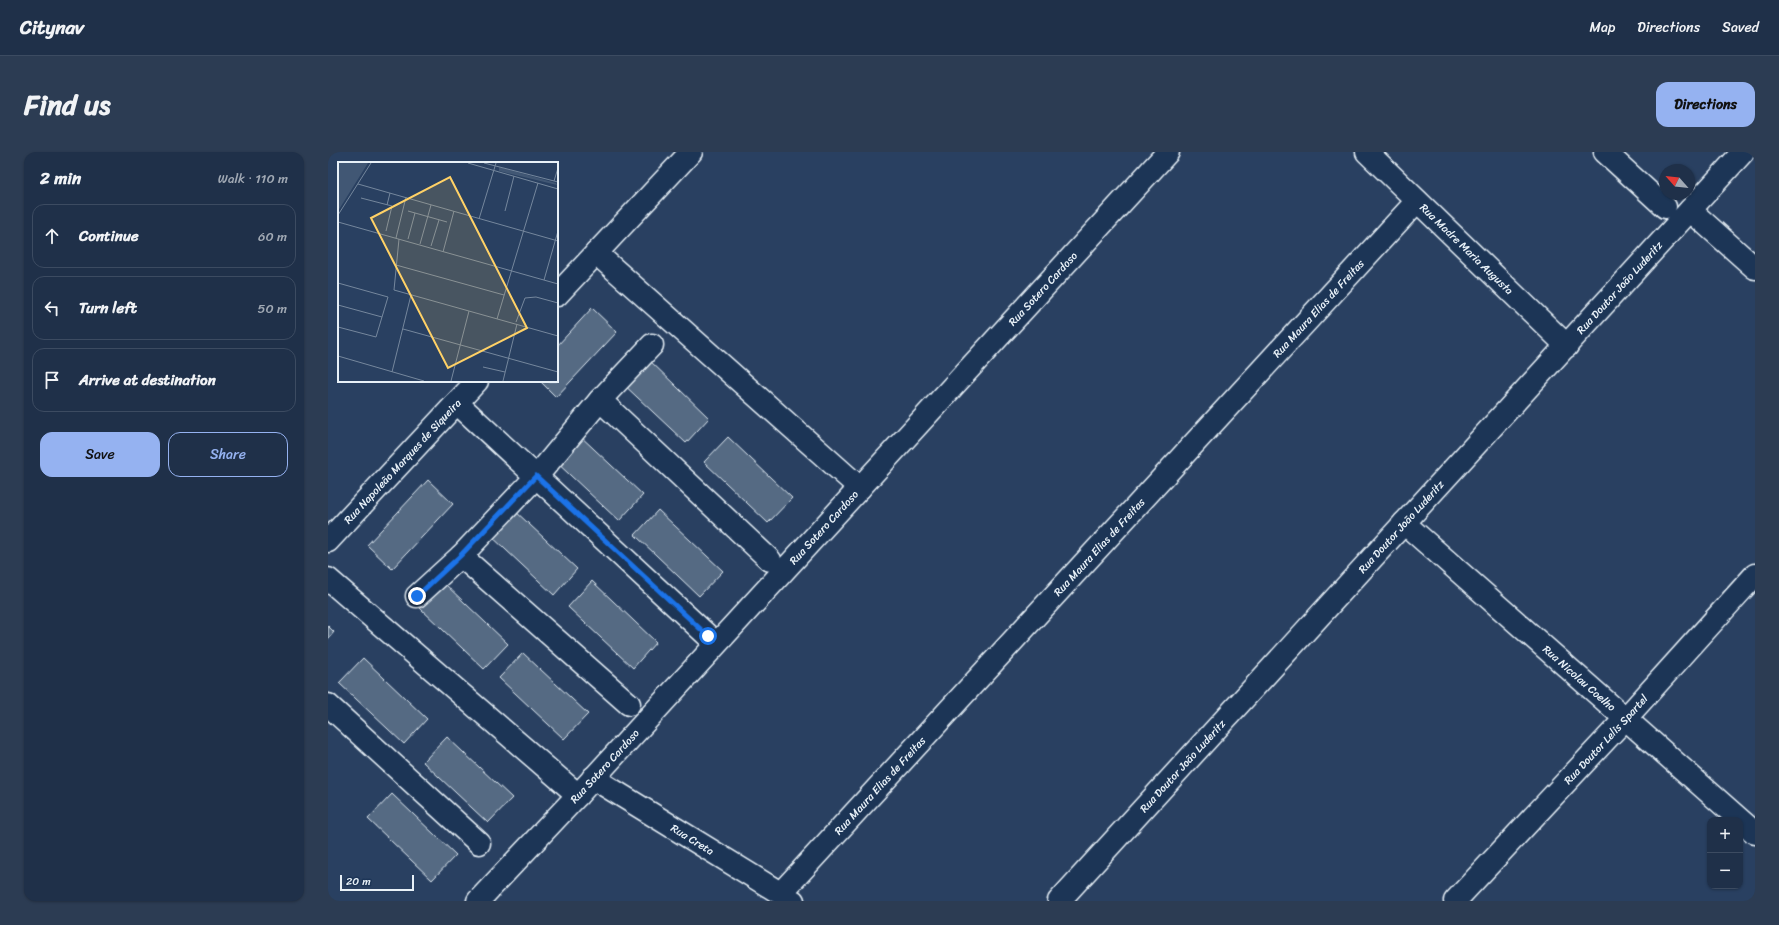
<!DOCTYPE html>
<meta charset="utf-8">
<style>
:root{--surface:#1f3049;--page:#2c3c53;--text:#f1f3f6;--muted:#a1a9b4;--line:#3c4b61;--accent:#95b2f1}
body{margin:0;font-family:Sriracha,sans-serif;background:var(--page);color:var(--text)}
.controls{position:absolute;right:12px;bottom:12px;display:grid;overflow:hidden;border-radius:8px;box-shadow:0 1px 3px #0004}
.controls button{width:36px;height:36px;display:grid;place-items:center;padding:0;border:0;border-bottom:1px solid var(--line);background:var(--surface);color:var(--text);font:20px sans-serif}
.compass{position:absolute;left:1331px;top:12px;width:36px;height:36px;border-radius:50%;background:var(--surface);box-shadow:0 1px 3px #0004;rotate:297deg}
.scale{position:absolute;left:12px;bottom:10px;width:74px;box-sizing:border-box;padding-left:4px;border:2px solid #e8f1f8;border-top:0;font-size:11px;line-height:14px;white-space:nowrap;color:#e8f1f8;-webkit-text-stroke:3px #1d3557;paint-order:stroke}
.stop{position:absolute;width:12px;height:12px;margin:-9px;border:3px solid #1a73e8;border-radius:50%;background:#fff}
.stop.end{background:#1a73e8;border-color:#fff;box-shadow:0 1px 4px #0008}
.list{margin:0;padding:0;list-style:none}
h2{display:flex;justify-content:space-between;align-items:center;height:52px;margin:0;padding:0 16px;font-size:17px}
h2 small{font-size:13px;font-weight:400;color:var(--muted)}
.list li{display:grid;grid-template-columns:26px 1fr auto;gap:12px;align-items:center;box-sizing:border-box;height:64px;margin:0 8px 8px;padding:0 8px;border:1px solid var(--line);border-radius:12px}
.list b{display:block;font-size:15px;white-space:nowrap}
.list em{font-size:13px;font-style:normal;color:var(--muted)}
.actions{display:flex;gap:8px;padding:12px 16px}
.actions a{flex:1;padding:9px 0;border:1px solid var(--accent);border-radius:12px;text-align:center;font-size:14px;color:var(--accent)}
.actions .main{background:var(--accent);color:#111}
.icon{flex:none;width:22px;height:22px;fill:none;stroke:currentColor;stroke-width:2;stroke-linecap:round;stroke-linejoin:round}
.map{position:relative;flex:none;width:1427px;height:749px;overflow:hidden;border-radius:12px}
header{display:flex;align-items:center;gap:24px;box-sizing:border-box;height:56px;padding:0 20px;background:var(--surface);border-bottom:1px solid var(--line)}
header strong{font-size:19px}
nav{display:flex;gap:22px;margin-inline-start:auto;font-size:14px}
.intro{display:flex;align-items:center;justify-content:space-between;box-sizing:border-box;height:96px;padding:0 24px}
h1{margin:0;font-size:28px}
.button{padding:10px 18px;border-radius:12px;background:var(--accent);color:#111;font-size:14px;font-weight:700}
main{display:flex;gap:24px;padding:0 24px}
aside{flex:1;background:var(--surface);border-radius:12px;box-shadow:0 1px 3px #0004}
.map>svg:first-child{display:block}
.building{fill:#556a83;stroke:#e8f1f8}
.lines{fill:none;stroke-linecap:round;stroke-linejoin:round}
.street-casing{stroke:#e8f1f8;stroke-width:25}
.street{stroke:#1d3557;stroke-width:22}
.route{stroke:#1a73e8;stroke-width:5}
.labels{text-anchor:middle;stroke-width:3.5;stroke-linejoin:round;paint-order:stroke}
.street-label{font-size:11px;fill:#e8f1f8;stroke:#1d3557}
.inset-road{fill:none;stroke:#75879d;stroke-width:1}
.view{fill:#ffd166;fill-opacity:0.15;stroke:#ffd166;stroke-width:2}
.inset-edge{fill:none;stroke:#e8f1f8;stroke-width:2}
</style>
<header>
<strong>Citynav</strong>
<nav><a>Map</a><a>Directions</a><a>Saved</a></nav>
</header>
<div class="intro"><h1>Find us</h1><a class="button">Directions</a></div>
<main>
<aside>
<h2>2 min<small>Walk · 110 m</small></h2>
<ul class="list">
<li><svg class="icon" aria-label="ahead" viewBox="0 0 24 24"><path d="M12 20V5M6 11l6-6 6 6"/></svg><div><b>Continue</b></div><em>60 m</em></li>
<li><svg class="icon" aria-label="left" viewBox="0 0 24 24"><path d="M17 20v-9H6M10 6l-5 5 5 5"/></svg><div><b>Turn left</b></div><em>50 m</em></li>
<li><svg class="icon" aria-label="arrive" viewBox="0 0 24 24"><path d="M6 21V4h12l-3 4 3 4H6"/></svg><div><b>Arrive at destination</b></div></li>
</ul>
<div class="actions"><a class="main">Save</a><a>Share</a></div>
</aside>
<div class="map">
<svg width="1427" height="749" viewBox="0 0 1427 749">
<rect width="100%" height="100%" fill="#294061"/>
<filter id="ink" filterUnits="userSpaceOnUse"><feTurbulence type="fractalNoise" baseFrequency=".025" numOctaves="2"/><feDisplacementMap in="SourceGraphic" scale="8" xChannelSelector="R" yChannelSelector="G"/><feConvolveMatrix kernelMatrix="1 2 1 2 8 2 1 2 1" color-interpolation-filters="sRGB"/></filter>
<g filter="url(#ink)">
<g class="building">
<polygon points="264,156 289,180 228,245 212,229 229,229 229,194"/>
<polygon points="317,204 381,266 358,291 293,230"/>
<polygon points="250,282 315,343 291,369 226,308"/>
<polygon points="400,285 464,346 440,371 376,310"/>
<polygon points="100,328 125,352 64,417 39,393"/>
<polygon points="185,357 249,417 226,443 161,382"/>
<polygon points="330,358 395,419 371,444 307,383"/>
<polygon points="264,429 328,490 305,516 240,455"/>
<polygon points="116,431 180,492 156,517 92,456"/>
<polygon points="0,474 6,480 0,487"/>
<polygon points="195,501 260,562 236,587 171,526"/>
<polygon points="35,506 99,567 76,592 11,531"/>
<polygon points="119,585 184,646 160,671 95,610"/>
<polygon points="64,642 128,703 104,728 40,667"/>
</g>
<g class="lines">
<defs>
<g id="street">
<path id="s1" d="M 1039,0 L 1239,194"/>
<polyline points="1277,0 1337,55"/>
<polyline points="1362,58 1427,116"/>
<polyline points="268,101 532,336"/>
<polyline points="229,143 363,0"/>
<polyline points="272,248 442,408"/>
<polyline points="129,251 380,484"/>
<path id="s2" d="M 1076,371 L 1427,681"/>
<path id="s3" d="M 0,389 L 149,229"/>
<polyline points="133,404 301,552"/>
<polyline points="0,427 250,643"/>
<polyline points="89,444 133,404 209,324 272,248 324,193"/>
<polyline points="0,553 151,691"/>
<path id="s4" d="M 265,626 L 465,749"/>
<path id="s5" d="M 453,741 L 1089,49"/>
<path id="s6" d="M 150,749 L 250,643 L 840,0"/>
<path id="s7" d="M 731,749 L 1415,0"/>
<path id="s8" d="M 1127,749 L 1297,567 L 1427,423"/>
</g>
</defs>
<use href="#street" class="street-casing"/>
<use href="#street" class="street"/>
</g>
</g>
<g class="lines" filter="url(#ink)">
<polyline class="route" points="89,444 132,404 208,324 380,484"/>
</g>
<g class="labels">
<g class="street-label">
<text dy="4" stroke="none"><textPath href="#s1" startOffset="139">Rua Madre Maria Augusta</textPath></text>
<text dy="4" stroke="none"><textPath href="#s7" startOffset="831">Rua Doutor João Luderitz</textPath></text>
<text dy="4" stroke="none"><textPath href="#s6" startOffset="833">Rua Sotero Cardoso</textPath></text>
<text dy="4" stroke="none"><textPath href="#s5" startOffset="794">Rua Maura Elias de Freitas</textPath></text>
<text dy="4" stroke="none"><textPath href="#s3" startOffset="109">Rua Napoleão Marques de Siqueira</textPath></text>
<text dy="4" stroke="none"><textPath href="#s6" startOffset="509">Rua Sotero Cardoso</textPath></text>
<text dy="4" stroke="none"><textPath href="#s7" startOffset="507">Rua Doutor João Luderitz</textPath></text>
<text dy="4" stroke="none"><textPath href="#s5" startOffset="470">Rua Maura Elias de Freitas</textPath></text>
<text dy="4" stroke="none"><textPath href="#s2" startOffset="234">Rua Nicolau Coelho</textPath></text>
<text dy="4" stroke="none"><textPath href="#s8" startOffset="221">Rua Doutor Lelis Spartel</textPath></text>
<text dy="4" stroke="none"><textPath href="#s6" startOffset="185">Rua Sotero Cardoso</textPath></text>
<text dy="4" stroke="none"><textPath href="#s7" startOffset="183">Rua Doutor João Luderitz</textPath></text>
<text dy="4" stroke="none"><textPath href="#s5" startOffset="146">Rua Maura Elias de Freitas</textPath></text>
<text dy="4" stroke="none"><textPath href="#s4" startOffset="117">Rua Creta</textPath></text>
</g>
</g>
<g transform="translate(10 10)">
<rect width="220" height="220" fill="#294061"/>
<path d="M 0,1 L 30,1 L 0,49 ZM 161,5 L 218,21 L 219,23 L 161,9 Z" fill="#415774"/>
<path class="inset-road" d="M 130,1 L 220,27M 146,1 L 220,20M 216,19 L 220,6M 20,22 L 220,79M 23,36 L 54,44 L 48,69M 49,43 L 52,31M 70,49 L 109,60M 167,49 L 176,14M 0,53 L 33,1M 141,57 L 158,1M 0,60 L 220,122M 58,76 L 68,35M 61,77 L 56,128 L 220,174M 70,77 L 77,51M 82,82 L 93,43M 93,84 L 101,58M 105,90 L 116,49M 58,103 L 166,133M 206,118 L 220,69M 0,121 L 50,135 L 38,175 L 0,165M 0,143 L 44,155M 159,157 L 200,21M 178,160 L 187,136 L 198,135 L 220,141M 65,167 L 220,210M 0,194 L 86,219M 145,205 L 167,210M 54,210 L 73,133M 113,219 L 131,149M 165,219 L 179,162"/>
<path class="view" d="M 112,15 L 189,166 L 110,206 L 33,56 Z"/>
<rect width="220" height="220" class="inset-edge"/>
</g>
</svg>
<div class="controls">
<button>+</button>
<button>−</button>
</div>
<svg class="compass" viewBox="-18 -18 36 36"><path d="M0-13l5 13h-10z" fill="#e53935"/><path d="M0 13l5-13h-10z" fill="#a1a9b4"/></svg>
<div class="scale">20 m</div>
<div class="stop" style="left:380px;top:484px"></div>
<div class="stop end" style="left:89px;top:444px"></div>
</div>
</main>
